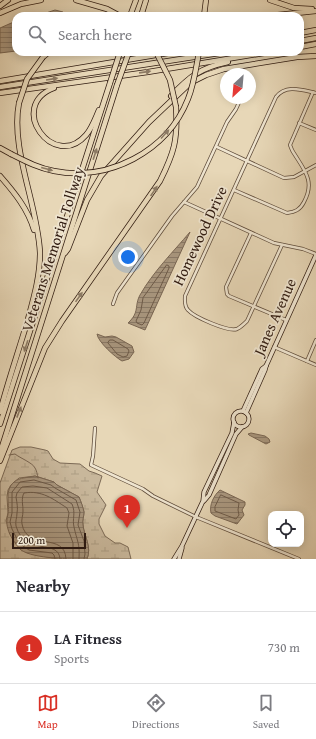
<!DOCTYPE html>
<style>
:root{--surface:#fff;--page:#f2f2f3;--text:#2b2b33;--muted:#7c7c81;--line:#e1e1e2;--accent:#d93025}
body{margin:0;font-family:"Gentium Book Plus",serif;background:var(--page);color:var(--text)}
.controls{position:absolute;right:12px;bottom:12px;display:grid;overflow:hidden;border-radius:8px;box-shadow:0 2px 10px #0003}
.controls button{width:36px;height:36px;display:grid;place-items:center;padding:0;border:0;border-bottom:1px solid var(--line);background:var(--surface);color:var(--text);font:20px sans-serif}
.compass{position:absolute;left:220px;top:68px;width:36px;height:36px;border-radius:50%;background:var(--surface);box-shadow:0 2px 10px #0003;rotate:206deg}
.scale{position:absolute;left:12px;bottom:10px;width:74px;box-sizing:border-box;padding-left:4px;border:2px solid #311c11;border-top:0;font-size:11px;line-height:14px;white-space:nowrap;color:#311c11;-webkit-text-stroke:3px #efe5d0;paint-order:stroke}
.you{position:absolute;left:128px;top:257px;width:14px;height:14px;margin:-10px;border:3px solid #fff;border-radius:50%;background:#1a73e8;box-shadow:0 0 0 6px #1a73e833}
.badge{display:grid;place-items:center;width:26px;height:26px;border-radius:50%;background:var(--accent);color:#fff;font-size:13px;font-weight:700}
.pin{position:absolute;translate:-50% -33px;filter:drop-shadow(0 1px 2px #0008)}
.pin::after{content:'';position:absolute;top:21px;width:14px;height:12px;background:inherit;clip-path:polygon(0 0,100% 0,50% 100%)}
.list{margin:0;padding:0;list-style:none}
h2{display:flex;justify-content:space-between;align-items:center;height:52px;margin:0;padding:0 16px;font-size:17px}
h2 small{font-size:13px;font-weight:400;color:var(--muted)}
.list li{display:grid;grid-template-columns:26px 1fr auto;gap:12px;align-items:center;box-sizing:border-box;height:72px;padding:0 16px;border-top:1px solid var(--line)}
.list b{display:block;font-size:15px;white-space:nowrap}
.list p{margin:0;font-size:13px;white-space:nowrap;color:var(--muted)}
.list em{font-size:13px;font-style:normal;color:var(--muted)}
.icon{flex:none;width:22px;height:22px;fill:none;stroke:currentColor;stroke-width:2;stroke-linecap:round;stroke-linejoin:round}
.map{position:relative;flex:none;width:316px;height:559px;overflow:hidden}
.search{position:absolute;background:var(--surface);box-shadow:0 2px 10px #0003;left:12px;right:12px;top:12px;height:44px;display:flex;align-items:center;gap:10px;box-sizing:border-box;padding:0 14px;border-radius:12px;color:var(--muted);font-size:15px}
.sheet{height:124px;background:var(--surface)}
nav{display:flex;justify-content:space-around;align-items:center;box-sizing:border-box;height:56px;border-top:1px solid var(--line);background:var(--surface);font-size:11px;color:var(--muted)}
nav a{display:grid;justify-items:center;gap:2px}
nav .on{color:var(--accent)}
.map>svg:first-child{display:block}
.wetland{fill:url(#wetland-marsh);stroke:#7c6a56}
.water{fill:url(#water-rules);stroke:#796653}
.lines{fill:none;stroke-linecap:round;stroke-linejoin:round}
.shore{stroke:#6d5a48;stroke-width:1}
.stream{stroke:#796653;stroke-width:1}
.street-casing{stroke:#5e4b3a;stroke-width:4}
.secondary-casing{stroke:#311c11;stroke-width:5}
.highway-casing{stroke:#311c11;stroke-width:6}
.street{stroke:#efe5d0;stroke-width:2.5}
.secondary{stroke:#efe5d0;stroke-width:3.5}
.highway{stroke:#e7d7b7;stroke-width:4.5}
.highway-bridge-casing{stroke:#311c11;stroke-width:6;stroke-linecap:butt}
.highway-bridge{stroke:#e7d7b7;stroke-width:4.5}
.oneway{fill:#8c7a64}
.labels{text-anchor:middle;stroke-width:3.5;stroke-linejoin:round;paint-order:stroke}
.street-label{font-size:15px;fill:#311c11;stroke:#efe5d0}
</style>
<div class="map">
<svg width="316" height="559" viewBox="0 0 316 559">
<defs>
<pattern id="wetland-marsh" width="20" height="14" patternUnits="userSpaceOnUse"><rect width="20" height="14" fill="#c8b79b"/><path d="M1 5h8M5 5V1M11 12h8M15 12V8" fill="none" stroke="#ac9d84"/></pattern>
<pattern id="water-rules" width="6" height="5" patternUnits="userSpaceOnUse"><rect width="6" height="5" fill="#a9977f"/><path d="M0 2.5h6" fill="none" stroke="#8a7a67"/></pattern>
</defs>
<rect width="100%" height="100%" fill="#e7d7b7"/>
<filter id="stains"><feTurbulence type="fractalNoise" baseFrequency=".005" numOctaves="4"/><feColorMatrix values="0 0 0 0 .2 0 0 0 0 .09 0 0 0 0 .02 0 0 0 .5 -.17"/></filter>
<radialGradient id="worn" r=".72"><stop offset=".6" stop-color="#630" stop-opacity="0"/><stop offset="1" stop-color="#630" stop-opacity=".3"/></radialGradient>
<path class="wetland" d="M 20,447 L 31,447 L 45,450 L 48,451 L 53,459 L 60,463 L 80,464 L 89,471 L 95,473 L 102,476 L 97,492 L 106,505 L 99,519 L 99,524 L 105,536 L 115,543 L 120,543 L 128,547 L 131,559 L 87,559 C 92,547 84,536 83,525 C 82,521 84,516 84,512 C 83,507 81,502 79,497 L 57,485 L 54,482 L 35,476 L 19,478 L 11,485 L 8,490 L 7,497 L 8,513 L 6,521 L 20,549 L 28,553 L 58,559 L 0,559 L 0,483 L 12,450 Z"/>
<g class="water">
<polygon points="55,10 63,12 65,16 37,16"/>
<polygon points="16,21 16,51 0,53 0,28"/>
<path d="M 190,232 L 145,330 L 128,323 C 140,312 134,306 140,295 C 153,272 173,252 190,232 Z"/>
<path d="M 97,334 L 105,337 L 112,336 L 116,337 L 132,346 L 134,352 L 129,359 L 122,361 C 115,357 98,342 97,334 Z"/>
<polygon points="251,433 265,436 269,439 270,442 266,444 249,435 248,434"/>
<path d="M 35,476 L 54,482 L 57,485 L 79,497 C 81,502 83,507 84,512 C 84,516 82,521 83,525 C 84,536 92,547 87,559 C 71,559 34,559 21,550 C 16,545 9,535 8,529 C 6,523 7,519 8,514 C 10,502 4,491 14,482 C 20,477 28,478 35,476 Z"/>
<path d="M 220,490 L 245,502 L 245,505 L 242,510 L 244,515 L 237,524 L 215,516 L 211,513 C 209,505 214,495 220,490 Z"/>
</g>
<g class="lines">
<g class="shore">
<polygon points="167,265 169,266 169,268 144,323 142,325 137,323 136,321 141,310 143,298"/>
<polygon points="110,340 113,340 128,349 129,351 127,356 123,357 117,354 108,343"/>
<polygon points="221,495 239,503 238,510 239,515 236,519 215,511 215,507"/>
<polyline points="55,559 54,555 52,553 29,550 23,546 16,537 12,529 10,522 12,513 12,492 20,482 34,480 51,485 55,488 76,500 80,512 78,525 84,541 85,554 84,559"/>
<path d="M 60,559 C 59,538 25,557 16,526 C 15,521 17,518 17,513 C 18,508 17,503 16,497 L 17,493 L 22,487 L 33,486 L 47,488 L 72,504 C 76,513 72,519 74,527 C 77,541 80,543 79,559"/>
<path d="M 66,559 C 65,531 27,552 22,524 C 21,520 23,516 23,511 C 23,505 21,498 24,493 C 42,490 53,499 67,508 L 69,513 L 67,526 L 73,543 L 73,559"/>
</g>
<path class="stream" d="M 9,455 L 15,454 C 20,458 33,463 35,468 C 37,471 37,474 38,478"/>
<defs>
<g id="street">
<polyline points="299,123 316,130"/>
<polyline points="217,147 284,178 294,177 316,165"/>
<path d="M 234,190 L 287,213 C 295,212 300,210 304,202 C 316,180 303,169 292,150 L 290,145 L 313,92"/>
<polyline points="184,202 274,243 303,249 316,254"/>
<polyline points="251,233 226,287 227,294 229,296 286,320"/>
<path d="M 282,245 L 247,321 C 244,324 241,327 237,329 C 228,332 194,317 188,310 C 184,306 185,301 185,296 L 276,97 C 286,84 302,90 316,93"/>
<polyline points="113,304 117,293 172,216 197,187 227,122 236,109 241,98"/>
<polyline points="274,347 316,365"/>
<polyline points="307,361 316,340"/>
<polyline points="95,428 93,456 91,465 143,489 153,496 196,517 299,559"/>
</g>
<g id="secondary">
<polyline points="243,411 262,369 266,366"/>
<circle cx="241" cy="419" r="8"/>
<polyline points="246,413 265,370 266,366 316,255"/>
<polyline points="204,501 209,495 236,434 242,427"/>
<polyline points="174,559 182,546 203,501 204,492 232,433 234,422"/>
<polyline points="179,559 182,548"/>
</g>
<g id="highway">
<polyline points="76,0 107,9 120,16"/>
<polyline points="270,0 294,8 312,9"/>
<polyline points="0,6 8,0"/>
<polyline points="0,13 21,4 41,0"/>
<polyline points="130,16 136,0"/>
<polyline points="141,16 146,0"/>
<polyline points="204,16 206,0"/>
<polyline points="268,16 316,11"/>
<polyline points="300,33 316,30"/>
<polyline points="300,41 316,38"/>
<polyline points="300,47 316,44"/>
<polyline points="43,57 49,52"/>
<polyline points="0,81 174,52"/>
<polyline points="0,87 226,52"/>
<path d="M 54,88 C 6,106 54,172 86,135 C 92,128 95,119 99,110"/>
<polyline points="0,93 148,72 270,52"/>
<path d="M 171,96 C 190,76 200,68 228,62"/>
<polyline points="0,148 11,154"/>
<path d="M 0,176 C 14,192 28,209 34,230"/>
<polyline points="65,253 68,249 87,200 101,176 149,122 190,83 206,75 224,69 297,57 316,56"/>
<path d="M 0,412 C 8,381 19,350 28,319 C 34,297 40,276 40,253 C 38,205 10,149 19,103"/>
<polyline points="0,424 110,83"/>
<polyline points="0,453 117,85"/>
<path d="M 0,461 L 45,348 L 62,321 L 160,181 C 174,153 178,140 176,107"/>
</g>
</defs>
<use href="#street" class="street-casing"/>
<use href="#secondary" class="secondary-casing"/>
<use href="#highway" class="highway-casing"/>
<use href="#street" class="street"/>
<use href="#secondary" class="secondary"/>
<use href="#highway" class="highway"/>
<defs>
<g id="highway-bridge">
<polyline points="156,52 170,80 176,107"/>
<polyline points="110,83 120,52"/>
<polyline points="117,85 129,52"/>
<polyline points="19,103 27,79 43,57"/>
<path d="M 11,154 C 25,161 38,168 54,171 C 108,182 167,152 188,99 C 194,84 196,68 199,52"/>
</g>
</defs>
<use href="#highway-bridge" class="highway-bridge-casing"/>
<use href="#highway-bridge" class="highway-bridge"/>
</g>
<defs><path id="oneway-solid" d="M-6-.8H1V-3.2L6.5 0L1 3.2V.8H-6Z"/></defs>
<g class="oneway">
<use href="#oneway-solid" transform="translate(145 72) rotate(-8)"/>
<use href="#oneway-solid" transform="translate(52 79) rotate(-9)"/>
<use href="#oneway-solid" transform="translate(165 134) rotate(-48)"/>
<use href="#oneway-solid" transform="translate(95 154) rotate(-72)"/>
<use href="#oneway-solid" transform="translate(47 169) rotate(15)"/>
<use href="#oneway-solid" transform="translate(154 191) rotate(-56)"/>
<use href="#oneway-solid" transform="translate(79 297) rotate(-55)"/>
<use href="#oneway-solid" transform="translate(26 346) rotate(108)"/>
<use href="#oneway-solid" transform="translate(19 412) rotate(-69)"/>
</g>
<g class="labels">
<g class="street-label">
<text transform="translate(200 236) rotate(-65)" y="5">Homewood Drive</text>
<text transform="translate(53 249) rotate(-72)" y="5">Veterans Memorial Tollway</text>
<text transform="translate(275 317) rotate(-66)" y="5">Janes Avenue</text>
</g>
</g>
<rect width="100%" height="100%" filter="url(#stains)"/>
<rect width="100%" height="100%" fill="url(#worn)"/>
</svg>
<div class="controls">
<button><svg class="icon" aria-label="locate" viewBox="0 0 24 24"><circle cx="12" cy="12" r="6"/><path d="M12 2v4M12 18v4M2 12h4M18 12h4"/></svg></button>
</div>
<svg class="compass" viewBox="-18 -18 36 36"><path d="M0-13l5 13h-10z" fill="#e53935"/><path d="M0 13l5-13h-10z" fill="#7c7c81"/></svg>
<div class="scale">200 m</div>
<div class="you"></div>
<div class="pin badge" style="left:127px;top:528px">1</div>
<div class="search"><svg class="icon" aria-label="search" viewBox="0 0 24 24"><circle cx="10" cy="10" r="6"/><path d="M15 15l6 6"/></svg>Search here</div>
</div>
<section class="sheet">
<h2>Nearby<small></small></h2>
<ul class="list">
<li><span class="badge">1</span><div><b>LA Fitness</b><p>Sports</p></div><em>730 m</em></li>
</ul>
</section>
<nav>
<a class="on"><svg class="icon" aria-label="map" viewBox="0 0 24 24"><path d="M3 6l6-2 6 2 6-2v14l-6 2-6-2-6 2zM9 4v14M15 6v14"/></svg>Map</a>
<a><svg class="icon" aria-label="directions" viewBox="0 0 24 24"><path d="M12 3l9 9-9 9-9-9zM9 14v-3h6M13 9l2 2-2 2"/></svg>Directions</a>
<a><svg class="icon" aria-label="saved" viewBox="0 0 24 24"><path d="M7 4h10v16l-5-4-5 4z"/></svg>Saved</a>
</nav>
